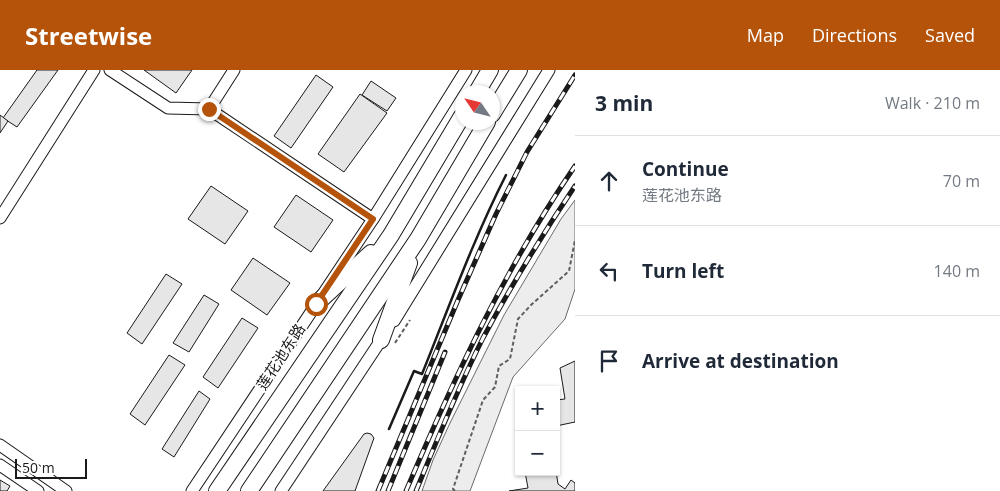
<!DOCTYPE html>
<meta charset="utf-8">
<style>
:root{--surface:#fff;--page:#f2f2f3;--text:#1f2937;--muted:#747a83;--line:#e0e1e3;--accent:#b45309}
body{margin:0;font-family:"Open Sans","Noto Sans SC",sans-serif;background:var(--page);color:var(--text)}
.controls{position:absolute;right:15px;bottom:15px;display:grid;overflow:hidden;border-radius:0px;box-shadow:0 1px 4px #0004}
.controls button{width:45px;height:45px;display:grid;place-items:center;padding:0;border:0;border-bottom:1px solid var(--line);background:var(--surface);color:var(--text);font:25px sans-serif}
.compass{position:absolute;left:455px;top:15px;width:45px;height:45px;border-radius:50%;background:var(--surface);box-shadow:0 1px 4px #0004;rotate:305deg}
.scale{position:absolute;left:15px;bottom:12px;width:72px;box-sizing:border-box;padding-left:5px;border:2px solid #1a1a1a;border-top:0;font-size:14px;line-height:18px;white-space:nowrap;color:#1a1a1a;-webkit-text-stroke:4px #fff;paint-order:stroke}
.stop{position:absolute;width:15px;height:15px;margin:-11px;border:4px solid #b45309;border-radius:50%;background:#fff}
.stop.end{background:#b45309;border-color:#fff;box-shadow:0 1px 5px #0008}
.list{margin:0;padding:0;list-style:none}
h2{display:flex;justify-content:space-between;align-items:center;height:65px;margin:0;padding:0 20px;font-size:21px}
h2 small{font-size:16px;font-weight:400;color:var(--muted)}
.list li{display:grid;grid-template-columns:32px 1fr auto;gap:15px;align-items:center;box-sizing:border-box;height:90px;padding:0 20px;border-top:1px solid var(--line)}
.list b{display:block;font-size:19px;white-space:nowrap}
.list p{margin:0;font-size:16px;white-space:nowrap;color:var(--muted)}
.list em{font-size:16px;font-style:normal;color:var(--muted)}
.icon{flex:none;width:28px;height:28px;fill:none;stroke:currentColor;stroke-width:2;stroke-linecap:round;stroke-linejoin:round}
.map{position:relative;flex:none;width:575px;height:421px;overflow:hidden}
header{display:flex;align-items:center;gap:30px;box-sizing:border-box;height:70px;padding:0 25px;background:var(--accent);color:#fff}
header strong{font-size:24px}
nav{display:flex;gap:28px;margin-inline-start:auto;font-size:18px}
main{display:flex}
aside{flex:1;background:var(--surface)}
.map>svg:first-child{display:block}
.built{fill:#ededed;stroke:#6a6a6a}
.building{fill:#e6e6e6;stroke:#1a1a1a}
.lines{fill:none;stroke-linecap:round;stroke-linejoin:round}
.minor-casing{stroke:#1a1a1a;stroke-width:13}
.highway-casing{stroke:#1a1a1a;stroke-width:18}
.path{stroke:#5f5f5f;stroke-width:2;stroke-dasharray:4 2.5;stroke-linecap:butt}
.minor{stroke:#fff;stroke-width:11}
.highway{stroke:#fff;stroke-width:16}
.rail-casing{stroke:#1a1a1a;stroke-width:5}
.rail{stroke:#fff;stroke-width:3;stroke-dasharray:9;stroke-linecap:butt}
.wall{stroke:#1a1a1a;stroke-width:2.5}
.route{stroke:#b45309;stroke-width:6}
.labels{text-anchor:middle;stroke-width:4;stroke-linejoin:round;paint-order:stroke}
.street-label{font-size:15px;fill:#1a1a1a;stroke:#fff}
</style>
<header>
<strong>Streetwise</strong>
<nav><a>Map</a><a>Directions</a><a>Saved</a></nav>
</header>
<main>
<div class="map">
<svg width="575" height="421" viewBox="0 0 575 421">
<rect width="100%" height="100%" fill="#fff"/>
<polygon class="built" points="575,130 575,219 565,249 513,307 470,421 422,421 433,390 450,353 504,245 561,149"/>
<g class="building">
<polygon points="37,0 58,0 17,57 3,48"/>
<polygon points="144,0 192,0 176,23"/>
<polygon points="316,5 333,17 291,78 274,66"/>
<polygon points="371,11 396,28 387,41 362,25"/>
<polygon points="360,24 387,43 344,102 318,84"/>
<polygon points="0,45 8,51 0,63"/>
<polygon points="211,116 248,141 225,174 188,149"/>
<polygon points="296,125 333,150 311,182 274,157"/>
<polygon points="253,188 290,213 267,245 231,220"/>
<polygon points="166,204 182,214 142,274 127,263"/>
<polygon points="204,225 219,234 189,282 173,273"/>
<polygon points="242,248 258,258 218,318 203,307"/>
<polygon points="169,285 185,295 145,355 130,344"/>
<polygon points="575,291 575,352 556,356 556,330 565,329 560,298"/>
<polygon points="199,321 210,329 174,387 162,379"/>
<polygon points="367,363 371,364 374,368 355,421 323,421 364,364"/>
<polygon points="556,401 558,414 565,419 571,410 575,413 575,421 509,421 528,418 525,402 556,402"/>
<polygon points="0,410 10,416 7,421 0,421"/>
</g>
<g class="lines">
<defs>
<g id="minor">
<polyline points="110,0 168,38 209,39"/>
<polyline points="234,0 209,39 373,149"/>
<polyline points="0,148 94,0"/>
<polyline points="394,251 549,0"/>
<polyline points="0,375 66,421"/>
<polyline points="0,395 38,421"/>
<polyline points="192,421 373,149 466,0"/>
<polyline points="281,421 385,264"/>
</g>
<g id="highway">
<polyline points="477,22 490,0"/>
<polyline points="492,44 519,0"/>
<polyline points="316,234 371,183"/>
<polyline points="381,270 409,193"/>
<polyline points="217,421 391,165 462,46"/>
<polyline points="249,421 418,169 487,52"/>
</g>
</defs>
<use href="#minor" class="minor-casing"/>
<use href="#highway" class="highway-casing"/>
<g class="path">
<polyline points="395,273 410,250"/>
<polyline points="455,421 453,419 483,330 495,317 499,296 510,289 518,249 531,235 569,201 575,170"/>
</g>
<use href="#minor" class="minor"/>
<use href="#highway" class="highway"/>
<defs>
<g id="rail">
<polyline points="378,421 458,230 496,144 527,82 575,5"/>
<polyline points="388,421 445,282"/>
<path d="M 406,421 C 454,308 505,198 575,96"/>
<path d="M 416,421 C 437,370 458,318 483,268 C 511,216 542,165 575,116"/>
</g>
</defs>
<use href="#rail" class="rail-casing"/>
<use href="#rail" class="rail"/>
<path class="wall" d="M 389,359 L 414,301 L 422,304 C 449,237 473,170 506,105"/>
</g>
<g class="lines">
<polyline class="route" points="209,39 373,149 316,234"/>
</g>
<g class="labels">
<g class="street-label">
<text transform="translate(281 287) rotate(-57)" y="5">莲花池东路</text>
</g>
</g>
</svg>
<div class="controls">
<button>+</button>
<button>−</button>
</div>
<svg class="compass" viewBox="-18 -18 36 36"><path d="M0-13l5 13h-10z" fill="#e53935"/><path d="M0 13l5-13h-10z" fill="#747a83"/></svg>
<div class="scale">50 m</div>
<div class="stop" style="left:316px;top:234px"></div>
<div class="stop end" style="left:209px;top:39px"></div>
</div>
<aside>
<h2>3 min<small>Walk · 210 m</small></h2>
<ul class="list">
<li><svg class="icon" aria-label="ahead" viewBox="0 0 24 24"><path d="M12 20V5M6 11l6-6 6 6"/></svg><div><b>Continue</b><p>莲花池东路</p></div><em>70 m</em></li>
<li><svg class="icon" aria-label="left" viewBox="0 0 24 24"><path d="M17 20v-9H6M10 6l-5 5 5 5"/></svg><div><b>Turn left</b></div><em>140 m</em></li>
<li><svg class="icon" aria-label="arrive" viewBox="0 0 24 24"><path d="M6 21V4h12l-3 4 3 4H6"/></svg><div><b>Arrive at destination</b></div></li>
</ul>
</aside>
</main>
